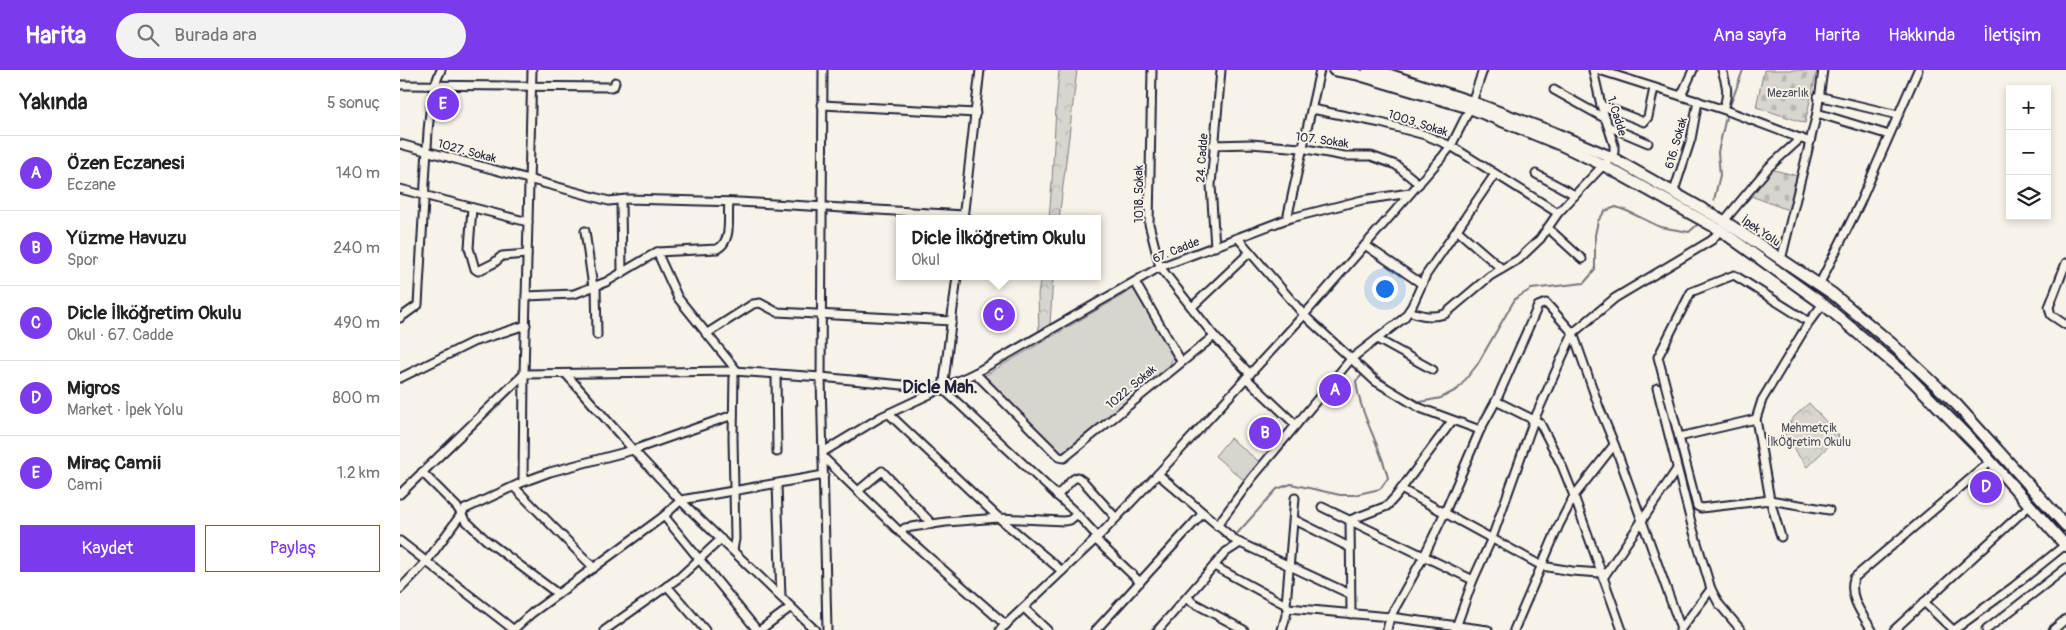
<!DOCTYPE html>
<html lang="tr">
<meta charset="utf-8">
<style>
:root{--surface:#fff;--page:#f2f2f2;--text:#222;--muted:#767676;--line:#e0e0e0;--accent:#7c3aed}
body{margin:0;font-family:Pangolin,sans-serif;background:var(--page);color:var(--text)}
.controls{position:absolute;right:15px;top:15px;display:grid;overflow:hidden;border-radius:0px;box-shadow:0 2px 8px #0003}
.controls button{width:45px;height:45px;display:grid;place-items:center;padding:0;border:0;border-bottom:1px solid var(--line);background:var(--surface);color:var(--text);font:25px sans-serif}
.you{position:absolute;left:984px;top:218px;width:18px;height:18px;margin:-12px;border:4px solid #fff;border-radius:50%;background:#1a73e8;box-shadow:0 0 0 8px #1a73e833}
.badge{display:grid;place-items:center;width:32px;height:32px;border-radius:50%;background:var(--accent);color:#fff;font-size:16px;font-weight:700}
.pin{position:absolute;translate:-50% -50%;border:2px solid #fff;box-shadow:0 1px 5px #0006}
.popup{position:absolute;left:496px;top:145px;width:205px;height:65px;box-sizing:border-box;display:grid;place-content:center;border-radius:0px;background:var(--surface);filter:drop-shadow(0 1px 4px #0005);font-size:16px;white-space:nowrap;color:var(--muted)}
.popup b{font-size:19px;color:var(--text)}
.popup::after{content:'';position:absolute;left:50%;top:100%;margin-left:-10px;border:10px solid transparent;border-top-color:var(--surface)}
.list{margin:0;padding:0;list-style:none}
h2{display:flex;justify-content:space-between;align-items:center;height:65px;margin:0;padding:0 20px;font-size:21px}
h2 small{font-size:16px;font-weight:400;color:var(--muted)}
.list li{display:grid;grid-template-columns:32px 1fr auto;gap:15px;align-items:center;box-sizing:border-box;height:75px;padding:0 20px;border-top:1px solid var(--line)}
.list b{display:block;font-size:19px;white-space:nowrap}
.list p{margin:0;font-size:16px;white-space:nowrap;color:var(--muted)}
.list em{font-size:16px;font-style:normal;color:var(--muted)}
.actions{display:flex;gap:10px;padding:15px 20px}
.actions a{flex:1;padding:11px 0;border:1px solid var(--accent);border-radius:0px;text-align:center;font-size:18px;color:var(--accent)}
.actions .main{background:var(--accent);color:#fff}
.icon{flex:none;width:28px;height:28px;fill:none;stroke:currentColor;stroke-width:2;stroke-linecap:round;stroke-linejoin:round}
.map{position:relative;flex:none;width:1666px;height:560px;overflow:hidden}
header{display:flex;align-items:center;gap:30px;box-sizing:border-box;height:70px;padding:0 25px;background:var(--accent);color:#fff}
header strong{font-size:24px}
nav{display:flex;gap:28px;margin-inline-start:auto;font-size:18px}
.search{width:350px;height:45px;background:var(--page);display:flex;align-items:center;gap:12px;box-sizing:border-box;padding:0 18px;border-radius:28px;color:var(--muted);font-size:19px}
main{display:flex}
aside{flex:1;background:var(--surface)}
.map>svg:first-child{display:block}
.grass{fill:#d8d5cf;stroke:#7d7c85}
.cemetery{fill:url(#cemetery-stones);stroke:#7d7c85}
.park{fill:url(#park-crowns);stroke:#7d7c85}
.water{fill:url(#water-rules);stroke:#76747f}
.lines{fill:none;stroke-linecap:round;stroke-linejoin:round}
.stream{stroke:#76747f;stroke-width:2}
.minor-casing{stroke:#22223b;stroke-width:11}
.highway-casing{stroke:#22223b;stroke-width:14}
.minor{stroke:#f7f3e8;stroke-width:7}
.highway{stroke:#f7f3e8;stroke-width:10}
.labels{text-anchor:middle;stroke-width:4;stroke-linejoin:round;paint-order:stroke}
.park-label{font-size:12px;fill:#504f60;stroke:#f7f3e8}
.street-label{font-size:12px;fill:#22223b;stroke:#f7f3e8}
.district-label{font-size:18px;font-weight:bold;fill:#22223b;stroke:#f7f3e8}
</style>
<header>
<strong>Harita</strong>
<div class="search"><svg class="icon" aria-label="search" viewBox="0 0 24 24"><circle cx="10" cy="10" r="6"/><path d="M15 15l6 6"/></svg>Burada ara</div>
<nav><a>Ana sayfa</a><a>Harita</a><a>Hakkında</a><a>İletişim</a></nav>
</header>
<main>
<aside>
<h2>Yakında<small>5 sonuç</small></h2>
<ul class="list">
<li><span class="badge">A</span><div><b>Özen Eczanesi</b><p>Eczane</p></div><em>140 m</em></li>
<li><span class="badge">B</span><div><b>Yüzme Havuzu</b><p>Spor</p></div><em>240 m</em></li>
<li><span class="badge">C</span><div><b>Dicle İlköğretim Okulu</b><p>Okul · 67. Cadde</p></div><em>490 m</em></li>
<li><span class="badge">D</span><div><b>Migros</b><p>Market · İpek Yolu</p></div><em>800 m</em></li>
<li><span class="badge">E</span><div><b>Miraç Camii</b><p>Cami</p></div><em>1.2 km</em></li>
</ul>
<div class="actions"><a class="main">Kaydet</a><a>Paylaş</a></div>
</aside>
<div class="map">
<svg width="1666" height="560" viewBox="0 0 1666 560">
<defs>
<pattern id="cemetery-stones" width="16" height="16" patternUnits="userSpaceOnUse" patternTransform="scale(1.25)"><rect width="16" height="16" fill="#d8d5cf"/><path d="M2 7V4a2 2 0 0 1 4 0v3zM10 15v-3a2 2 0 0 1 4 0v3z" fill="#b9b7b3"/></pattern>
<pattern id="park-crowns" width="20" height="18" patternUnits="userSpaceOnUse" patternTransform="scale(1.25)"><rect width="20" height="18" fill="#d8d5cf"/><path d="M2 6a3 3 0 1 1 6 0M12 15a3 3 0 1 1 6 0" fill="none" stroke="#b9b7b3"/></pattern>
<pattern id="water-rules" width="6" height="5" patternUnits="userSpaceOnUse" patternTransform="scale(1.25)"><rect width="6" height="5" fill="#aeabad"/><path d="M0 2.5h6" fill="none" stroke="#8d8b8e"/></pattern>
</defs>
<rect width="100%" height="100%" fill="#f7f3e8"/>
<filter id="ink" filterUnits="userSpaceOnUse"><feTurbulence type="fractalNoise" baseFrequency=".02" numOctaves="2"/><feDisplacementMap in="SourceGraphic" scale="10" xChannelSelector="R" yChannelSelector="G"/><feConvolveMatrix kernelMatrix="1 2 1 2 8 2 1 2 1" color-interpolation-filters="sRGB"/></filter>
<g filter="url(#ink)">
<g class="grass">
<polygon points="735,218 774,285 769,297 662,383 584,306"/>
<polygon points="830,368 861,393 845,411 815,386"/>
</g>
<g class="cemetery">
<polygon points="1364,0 1417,0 1405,53 1356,37"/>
<polygon points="1370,99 1398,106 1391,141 1351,126"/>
</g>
<g class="park">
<path d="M 659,0 L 677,0 L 659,149 L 649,149 C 654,99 654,50 659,0 Z"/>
<polygon points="641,206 653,206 650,255 639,265 638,224"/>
<polygon points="1409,333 1439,366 1407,397 1387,370 1384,360 1394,347"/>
</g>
<path class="water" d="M 856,351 C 863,352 872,360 874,366 L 871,371 L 866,371 L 852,359 Z"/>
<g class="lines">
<g class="stream">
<polyline points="1314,130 1320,105 1318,82 1326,47 1343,0"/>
<polyline points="967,302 972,301 995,319 1020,332 1041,328 1058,319 1077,295 1115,229 1131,219 1184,213 1195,200 1195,165 1198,151 1205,141 1216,137 1227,141 1260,157 1289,162 1297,155"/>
<path d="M 834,467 L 877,419 L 891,414 L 940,425 L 954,425 L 980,419 L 988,408 C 980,374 960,345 956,311 L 963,304"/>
<polyline points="823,481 831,471"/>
<polyline points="751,560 784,526"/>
</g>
<defs>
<g id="minor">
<polyline points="423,0 421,307 427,560"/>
<polyline points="752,0 749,154 760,197 814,266 850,304"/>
<polyline points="1199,0 1325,40 1410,72"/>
<path d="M 1322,0 C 1327,16 1329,23 1323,39"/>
<polyline points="0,15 211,17 214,16 215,12"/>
<polyline points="1154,20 1206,49"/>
<polyline points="1281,26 1293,0"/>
<polyline points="1418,26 1498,45"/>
<polyline points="1072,32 1083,0"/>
<polyline points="422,35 576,43"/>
<polyline points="1201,35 1244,52 1248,47 1254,18"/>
<polyline points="912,39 981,53 1025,65 1051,76 1158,143"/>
<polyline points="1417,43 1489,65"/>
<polyline points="1210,57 1248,73"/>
<polyline points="0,74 209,131 227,129 338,132 564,145"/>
<polyline points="813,75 851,74 901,78 944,86 971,86 996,95 1019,114"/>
<polyline points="1136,104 1175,125"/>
<polyline points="0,119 128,152"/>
<polyline points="1274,121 1291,69 1298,31"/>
<polyline points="221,130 222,203"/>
<polyline points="72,138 69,178 75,199 78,201 94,193 102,186 127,184"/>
<polyline points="563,149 580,0"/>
<polyline points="887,149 920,0"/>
<polyline points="1324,151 1369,97 1401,68"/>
<polyline points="1148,158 1182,189"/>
<polyline points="185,161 193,217"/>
<polyline points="1058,161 1102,199"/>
<polyline points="838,168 904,245 975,311 1020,338 1080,360"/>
<polyline points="965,175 1022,214"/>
<polyline points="815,177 811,115 821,0"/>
<polyline points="257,182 278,228 337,301"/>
<polyline points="1381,190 1417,43 1423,0"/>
<polyline points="1666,193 1649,237 1651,245 1666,255"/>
<polyline points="735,212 781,291"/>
<polyline points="1419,215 1459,135 1518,0"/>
<polyline points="196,216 197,265"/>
<path d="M 126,226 L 174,224 L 206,212 L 257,182 L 317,179 C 333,171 327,148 329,132"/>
<polyline points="792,237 850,182"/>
<path d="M 1009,241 C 1022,246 1032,248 1045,244 L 1090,206 L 1119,189 L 1140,169 L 1158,143 L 1211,87 L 1214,82 L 1214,75 L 1201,35 L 1193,0"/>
<path d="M 0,248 L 18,235 L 28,61 C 30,40 32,18 41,0"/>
<polyline points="1409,252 1334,205 1291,222 1258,287 1297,436 1301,438 1370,430 1429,440"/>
<polyline points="306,264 353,234 360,233 377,242 552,251"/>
<polyline points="977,269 1033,300"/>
<polyline points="575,303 659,387 664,388 814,266"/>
<polyline points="166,304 236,383 282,432 415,560"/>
<polyline points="376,304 377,382"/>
<polyline points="0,308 73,272 126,255"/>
<polyline points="846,308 896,355"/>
<polyline points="1257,318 1292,456 1311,519 1319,534 1341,560"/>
<polyline points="543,319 557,206"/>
<polyline points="1096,331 1140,353 1162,396 1174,426 1222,560"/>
<polyline points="489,344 599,448 662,501"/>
<polyline points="1279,367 1356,349"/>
<polyline points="423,382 481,347 575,303 760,197 887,149 962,130 1010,123"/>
<polyline points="423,387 500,462 606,555"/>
<polyline points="22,402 57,437 65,450 86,470 158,524"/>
<polyline points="758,404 836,471 950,524"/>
<polyline points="123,412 124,304 132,0"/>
<polyline points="377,414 381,527"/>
<polyline points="114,417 194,498"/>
<polyline points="1001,419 1142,496 1172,501 1201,503"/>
<polyline points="458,421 482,401 532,454"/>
<polyline points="0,424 124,304 334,301 421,307 543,319 677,444 698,467"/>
<polyline points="657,426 672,410 677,407 683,411 716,448"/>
<polyline points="922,437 1073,510"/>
<polyline points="264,446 357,560"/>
<polyline points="895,450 949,477"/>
<polyline points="817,456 852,408 951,289 1004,248 1012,236 1026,205 1095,104"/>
<polyline points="500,462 505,458 546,452 599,448 664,451 670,450 677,444"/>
<polyline points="1381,467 1370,430 1356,349 1362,330 1409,252 1423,234"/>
<polyline points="695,469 740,512"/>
<polyline points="0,471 114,560"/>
<polyline points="333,480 335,469 333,368 334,301"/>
<polyline points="814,496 886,535"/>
<polyline points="1203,508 1277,399"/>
<polyline points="267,516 305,560"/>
<polyline points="0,519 27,491 65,439 123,412 150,402 233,380 333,345"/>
<polyline points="788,527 792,532 844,560"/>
<polyline points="1524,532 1553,560"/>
<polyline points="624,538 647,560"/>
<polyline points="888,538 990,547 1088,560"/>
<polyline points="951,544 950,450 987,436 996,426 1052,351"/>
<polyline points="113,560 132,543 264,446 281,430 424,405"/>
<polyline points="205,560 280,507 321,469"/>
<polyline points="360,560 391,537"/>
<polyline points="600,560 698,467 758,404 904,245 1043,86 1051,76 1070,38"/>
<polyline points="696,560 803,443"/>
<polyline points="758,560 826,482 840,473"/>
<polyline points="882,560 888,538 886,535 895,428"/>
<polyline points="987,560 990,547 1024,486 1045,442 1080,360 1096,331 1138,236 1146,233 1173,263 1199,337 1215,376 1281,559"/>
<polyline points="1055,560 1073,510 1092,468 1134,350 1173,263 1215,228 1312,170 1320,160"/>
<polyline points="1114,560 1159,455 1174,426 1214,375"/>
<polyline points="1280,560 1311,519"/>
<path d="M 1472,560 C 1462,544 1448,527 1454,508 L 1590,392"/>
<polyline points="1494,560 1629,436"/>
<polyline points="1554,560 1613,517 1665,475"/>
<polyline points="1586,560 1666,498"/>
<polyline points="1653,560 1666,549"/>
</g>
<g id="highway">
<polyline points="934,0 956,4 1070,38 1161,75 1203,95 1320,160 1423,234 1506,304 1576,375 1666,476"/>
<polyline points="968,0 987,4 1072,32 1152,62 1211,87 1324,151 1433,224 1491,273 1556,334 1666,456"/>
</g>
</defs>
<use href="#minor" class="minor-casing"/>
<use href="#highway" class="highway-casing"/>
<use href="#minor" class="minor"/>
<use href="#highway" class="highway"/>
</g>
</g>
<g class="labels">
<g class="park-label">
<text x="1388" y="27">Mezarlık</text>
<text x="1409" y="362">Mehmetçik<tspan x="1409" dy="14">İlkÖğretim Okulu</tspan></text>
</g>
<g class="street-label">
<text transform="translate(1217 46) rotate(73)" y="4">1. Cadde</text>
<text transform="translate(1018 53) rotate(18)" y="4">1003. Sokak</text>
<text transform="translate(922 70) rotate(8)" y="4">107. Sokak</text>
<text transform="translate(1276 73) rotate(-74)" y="4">616. Sokak</text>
<text transform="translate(67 81) rotate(15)" y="4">1027. Sokak</text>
<text transform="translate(802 88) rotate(-86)" y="4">24. Cadde</text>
<text transform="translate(739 124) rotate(-90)" y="4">1018. Sokak</text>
<text transform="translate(1361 161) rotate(34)" y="4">İpek Yolu</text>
<text transform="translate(776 180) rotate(-22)" y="4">67. Cadde</text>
<text transform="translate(731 317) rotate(-40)" y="4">1022. Sokak</text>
</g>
<g class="district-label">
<text x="540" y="323">Dicle Mah.</text>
</g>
</g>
</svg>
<div class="controls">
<button>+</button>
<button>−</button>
<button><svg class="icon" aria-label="layers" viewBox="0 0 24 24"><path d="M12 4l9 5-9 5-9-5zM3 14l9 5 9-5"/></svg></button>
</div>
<div class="you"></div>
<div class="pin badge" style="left:935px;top:320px">A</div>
<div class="pin badge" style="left:865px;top:363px">B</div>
<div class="pin badge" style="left:599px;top:245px">C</div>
<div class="popup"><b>Dicle İlköğretim Okulu</b>Okul</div>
<div class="pin badge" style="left:1586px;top:417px">D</div>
<div class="pin badge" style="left:43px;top:34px">E</div>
</div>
</main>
